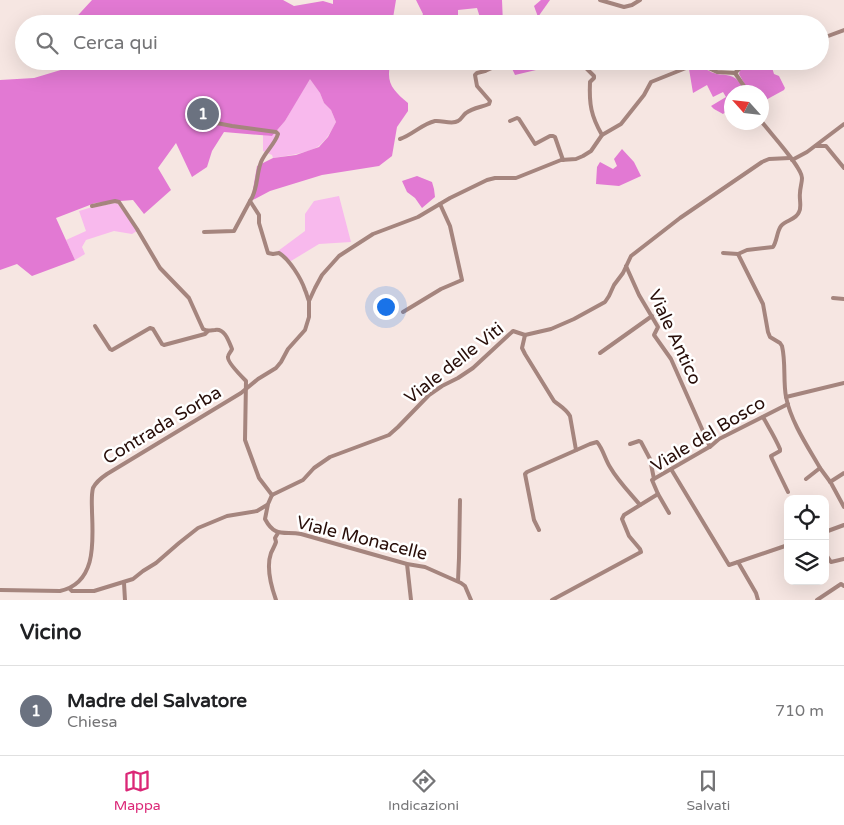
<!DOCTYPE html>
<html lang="it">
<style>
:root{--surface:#fff;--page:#f6f6f6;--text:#202124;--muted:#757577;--line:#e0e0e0;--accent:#db2777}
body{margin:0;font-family:"Varela Round",sans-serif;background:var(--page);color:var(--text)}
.controls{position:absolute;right:15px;bottom:15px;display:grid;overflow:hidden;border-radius:10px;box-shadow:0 5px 20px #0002}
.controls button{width:45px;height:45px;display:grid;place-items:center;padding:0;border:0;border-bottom:1px solid var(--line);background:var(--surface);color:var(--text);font:25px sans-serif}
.compass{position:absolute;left:724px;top:85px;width:45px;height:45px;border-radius:50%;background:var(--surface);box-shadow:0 5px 20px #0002;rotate:297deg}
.you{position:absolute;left:385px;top:306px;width:18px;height:18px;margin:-12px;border:4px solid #fff;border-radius:50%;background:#1a73e8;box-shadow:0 0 0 8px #1a73e833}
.badge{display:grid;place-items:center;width:32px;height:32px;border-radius:50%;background:var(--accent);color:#fff;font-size:16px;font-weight:700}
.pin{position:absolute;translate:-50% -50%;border:2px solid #fff;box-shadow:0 1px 5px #0006}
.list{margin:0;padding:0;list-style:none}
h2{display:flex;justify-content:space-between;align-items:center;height:65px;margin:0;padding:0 20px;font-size:21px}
h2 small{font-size:16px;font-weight:400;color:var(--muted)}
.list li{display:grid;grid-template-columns:32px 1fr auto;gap:15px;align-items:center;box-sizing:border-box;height:90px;padding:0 20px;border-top:1px solid var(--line)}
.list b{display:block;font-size:19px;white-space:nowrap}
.list p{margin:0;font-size:16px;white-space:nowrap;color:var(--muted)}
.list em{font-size:16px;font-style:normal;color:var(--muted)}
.icon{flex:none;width:28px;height:28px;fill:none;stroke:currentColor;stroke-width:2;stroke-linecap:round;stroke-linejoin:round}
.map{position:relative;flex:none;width:844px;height:600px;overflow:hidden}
.search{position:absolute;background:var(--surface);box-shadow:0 5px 20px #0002;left:15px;right:15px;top:15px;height:55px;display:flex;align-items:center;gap:12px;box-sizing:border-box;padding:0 18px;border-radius:28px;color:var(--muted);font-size:19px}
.sheet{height:155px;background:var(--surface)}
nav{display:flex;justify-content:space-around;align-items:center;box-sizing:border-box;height:70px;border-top:1px solid var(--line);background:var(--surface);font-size:14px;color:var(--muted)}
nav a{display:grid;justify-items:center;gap:2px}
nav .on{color:var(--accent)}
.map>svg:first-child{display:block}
.green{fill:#f8b9ed}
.forest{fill:#e279d3}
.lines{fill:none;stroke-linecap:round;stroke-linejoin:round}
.minor{stroke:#a5857e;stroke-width:4}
.labels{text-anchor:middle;stroke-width:5;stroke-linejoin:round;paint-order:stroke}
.street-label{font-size:18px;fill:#270d08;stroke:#fff}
</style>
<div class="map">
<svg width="844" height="600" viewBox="0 0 844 600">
<rect width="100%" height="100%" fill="#f6e6e2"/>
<g class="green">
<polygon points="443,61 473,61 477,67 472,69 467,64 450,68 446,67"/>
<path d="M 310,78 L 320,93 L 324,103 L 331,110 L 336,122 C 332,130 327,139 320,145 C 311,153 285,156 273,158 L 272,155 L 263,151 L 263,135 L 272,136 L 285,121 Z"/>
<polygon points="339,196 351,242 319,244 291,261 278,251 305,231 305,214 314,201"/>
<polygon points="116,203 118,204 137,231 132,234 114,231 86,240 82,247 85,254 75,260 66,240 86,231 79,211 89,208"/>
</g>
<g class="forest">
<polygon points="92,0 283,0 294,6 323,1 333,4 333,0 396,0 392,24 70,24"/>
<polygon points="416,0 502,0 503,24 482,24 477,8 458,10 458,24 419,24 423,14"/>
<polygon points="541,0 550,0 538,17 534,6"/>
<path d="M 72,61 L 400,61 L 399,67 L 390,65 C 386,84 394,91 408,103 L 408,111 L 397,127 L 392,156 L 379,166 L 322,175 L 270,191 L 251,201 L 257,166 L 273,158 L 296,155 L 319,147 L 328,137 L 336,122 L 331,110 L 324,103 L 320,93 L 310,79 L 285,121 L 272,136 L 224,132 L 212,151 L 207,167 L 192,177 L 176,143 L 158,168 L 171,190 L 144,214 L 133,200 L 95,203 L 56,218 L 75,260 L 32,276 L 17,264 L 0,270 L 0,80 L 34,78 L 64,69 Z"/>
<polygon points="511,61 535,61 536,70 515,75 509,62"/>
<polygon points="751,61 764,61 765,63 770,61 774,74 779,76 785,88 784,90 762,102 762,92 749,92 739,74 740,70"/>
<path d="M 696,66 C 704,66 707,71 714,73 C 718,75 722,74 726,75 C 737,76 741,84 747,92 L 732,92 L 731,107 L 723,114 L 714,109 L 711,106 L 726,97 L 723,92 L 713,97 L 707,85 L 693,93 L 689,69 Z"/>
<polygon points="622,149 634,162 641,176 619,186 596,184 597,167 600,162 613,169 617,166 614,159"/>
<polygon points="417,176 432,182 434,189 435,197 422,208 415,198 407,192 402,181"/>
</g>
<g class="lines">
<g class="minor">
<polyline points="600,0 624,7 632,5 640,0"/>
<polyline points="820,39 844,30"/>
<polyline points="482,61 485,71"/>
<path d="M 579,61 L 594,76 L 594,78 L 590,82 C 589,104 591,116 602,135"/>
<polyline points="399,68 426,68 425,61"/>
<polyline points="735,73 748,92"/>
<polyline points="735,73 747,61"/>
<path d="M 206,121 L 232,126 L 276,132 L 278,134 C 275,144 265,152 261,162 C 256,175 258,190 250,201 L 259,215 L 259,223 L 268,253 L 273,254 L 279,253 C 289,259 301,278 305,290 C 307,294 307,297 309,301"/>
<polyline points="510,121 517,118 519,119 535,144 550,136 553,136 555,137 563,160"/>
<path d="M 400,139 C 412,135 422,124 435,121 C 442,120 452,125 458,121 C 462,119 463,115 466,113 C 472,108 482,107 489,104 L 490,101 L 477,86 L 475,75 L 477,73 L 485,71 L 508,61"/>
<polyline points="816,146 826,146 844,168"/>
<polyline points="792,160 807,152 844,124"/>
<path d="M 92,206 L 115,201 L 119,202 L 137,229 L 160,268 L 189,298 L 203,329 C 208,332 209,330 215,330 C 225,328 229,342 232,349 C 231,352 228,354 228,357 C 227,362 242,377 246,381 L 245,440 L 259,478 L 272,495"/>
<polyline points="204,232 234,231 250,201"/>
<path d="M 723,253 L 738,254 L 747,250 L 773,247 C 777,241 777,231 781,226 C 786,220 796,220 799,212 C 802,207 799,199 800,193 C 800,188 802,183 802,178 C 802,167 770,133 762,122"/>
<path d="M 738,254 L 763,304 L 768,332 L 770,337 L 780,343 L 782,346 C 786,363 783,381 786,397 C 791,422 808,447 820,468"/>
<polyline points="626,266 639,295 658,327 654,335 671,359 710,447"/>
<polyline points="833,298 844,299"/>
<polyline points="403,312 441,289 462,280 450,226 440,204"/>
<polyline points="95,326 110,349 112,350 150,328 153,329 162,344 164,345 205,334 208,331"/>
<path d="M 525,335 L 522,348 L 525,354 L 554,401 C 560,406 566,409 570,416 L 576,450"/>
<polyline points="600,353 652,316"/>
<polyline points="786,397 844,383"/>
<path d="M 763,417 C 769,428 775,437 780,449 L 780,451 L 771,456 L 772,459 L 788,492"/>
<polyline points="630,444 639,441 641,442 650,459 654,479"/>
<polyline points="671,469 729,565 738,562 756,593 758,600"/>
<polyline points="806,479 820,468 831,483 844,507"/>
<polyline points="830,482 844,473"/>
<polyline points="272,495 303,480 314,468 330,457 389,435 398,427 429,395 442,386 458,378 473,368 513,331 525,335 551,329 574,319 605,302 609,296 614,285 623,273 631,256 680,218 762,162 769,159 790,158"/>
<path d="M 272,495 L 268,504 L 265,519 C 275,538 284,531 301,534 L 407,564 L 425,567 L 461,583 L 465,586 L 471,600"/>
<polyline points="669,513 658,494 652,480 711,446 719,439 788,404"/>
<path d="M 539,530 L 534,520 L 525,474 L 527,472 L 590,444 L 597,442 C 603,449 605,459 610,467 C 618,481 630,493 640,505"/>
<polyline points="825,532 844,525"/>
<polyline points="825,553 831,562 844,559"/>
<polyline points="738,562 788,545"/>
<polyline points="407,564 411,600"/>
<polyline points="458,581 459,558 460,500"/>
<polyline points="124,583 125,600"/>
<polyline points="70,589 72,591 94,591 133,579 143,571 156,563 179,543 198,528 227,516 257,511 267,505"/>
<path d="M 0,590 L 60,591 C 97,583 93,541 92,512 C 92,504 91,496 93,488 C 96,482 101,478 107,474 L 241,393 L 258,379 L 276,368 L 281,362 L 288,349 L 305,330 L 309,317 L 309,301 L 315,288 L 322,275 L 339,256 L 373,234 L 418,217 L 450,198 L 487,180 L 495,178 L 516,178 L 561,160 L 576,159 L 583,156 L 591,151 L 602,135 L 621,124 L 644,95 L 651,82 L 696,64 L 702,65 L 717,72 L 735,73"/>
<path d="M 276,600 C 271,586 266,567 271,553 C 273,549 275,545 276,542 L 275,538 L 278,533"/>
<polyline points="552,600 641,552 640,549 629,536 622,519 624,515 658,494"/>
<polyline points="817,600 841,584 844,586"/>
</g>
</g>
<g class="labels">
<g class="street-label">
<text transform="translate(675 337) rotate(65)" y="6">Viale Antico</text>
<text transform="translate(454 363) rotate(-38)" y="6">Viale delle Viti</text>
<text transform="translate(162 425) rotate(-31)" y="6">Contrada Sorba</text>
<text transform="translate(708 434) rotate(-31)" y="6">Viale del Bosco</text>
<text transform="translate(362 538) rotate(14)" y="6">Viale Monacelle</text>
</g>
</g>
</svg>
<div class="controls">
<button><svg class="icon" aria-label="locate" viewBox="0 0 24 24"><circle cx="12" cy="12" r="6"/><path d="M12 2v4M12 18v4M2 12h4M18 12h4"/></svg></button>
<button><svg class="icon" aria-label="layers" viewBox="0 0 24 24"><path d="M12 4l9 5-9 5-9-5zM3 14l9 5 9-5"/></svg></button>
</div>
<svg class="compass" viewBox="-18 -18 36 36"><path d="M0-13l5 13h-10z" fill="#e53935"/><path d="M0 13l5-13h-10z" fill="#757577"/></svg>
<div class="you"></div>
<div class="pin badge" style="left:203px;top:114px;background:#6b7280">1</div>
<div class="search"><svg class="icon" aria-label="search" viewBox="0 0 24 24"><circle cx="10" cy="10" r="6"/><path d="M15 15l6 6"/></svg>Cerca qui</div>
</div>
<section class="sheet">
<h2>Vicino<small></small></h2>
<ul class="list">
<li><span class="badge" style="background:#6b7280">1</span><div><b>Madre del Salvatore</b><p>Chiesa</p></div><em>710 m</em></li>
</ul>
</section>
<nav>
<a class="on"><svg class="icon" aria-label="map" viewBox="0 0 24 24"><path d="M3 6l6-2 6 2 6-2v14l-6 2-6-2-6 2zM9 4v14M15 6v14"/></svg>Mappa</a>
<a><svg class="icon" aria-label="directions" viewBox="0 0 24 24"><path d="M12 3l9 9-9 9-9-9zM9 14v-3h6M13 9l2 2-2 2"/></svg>Indicazioni</a>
<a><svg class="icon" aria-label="saved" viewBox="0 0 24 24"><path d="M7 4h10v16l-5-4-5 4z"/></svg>Salvati</a>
</nav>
